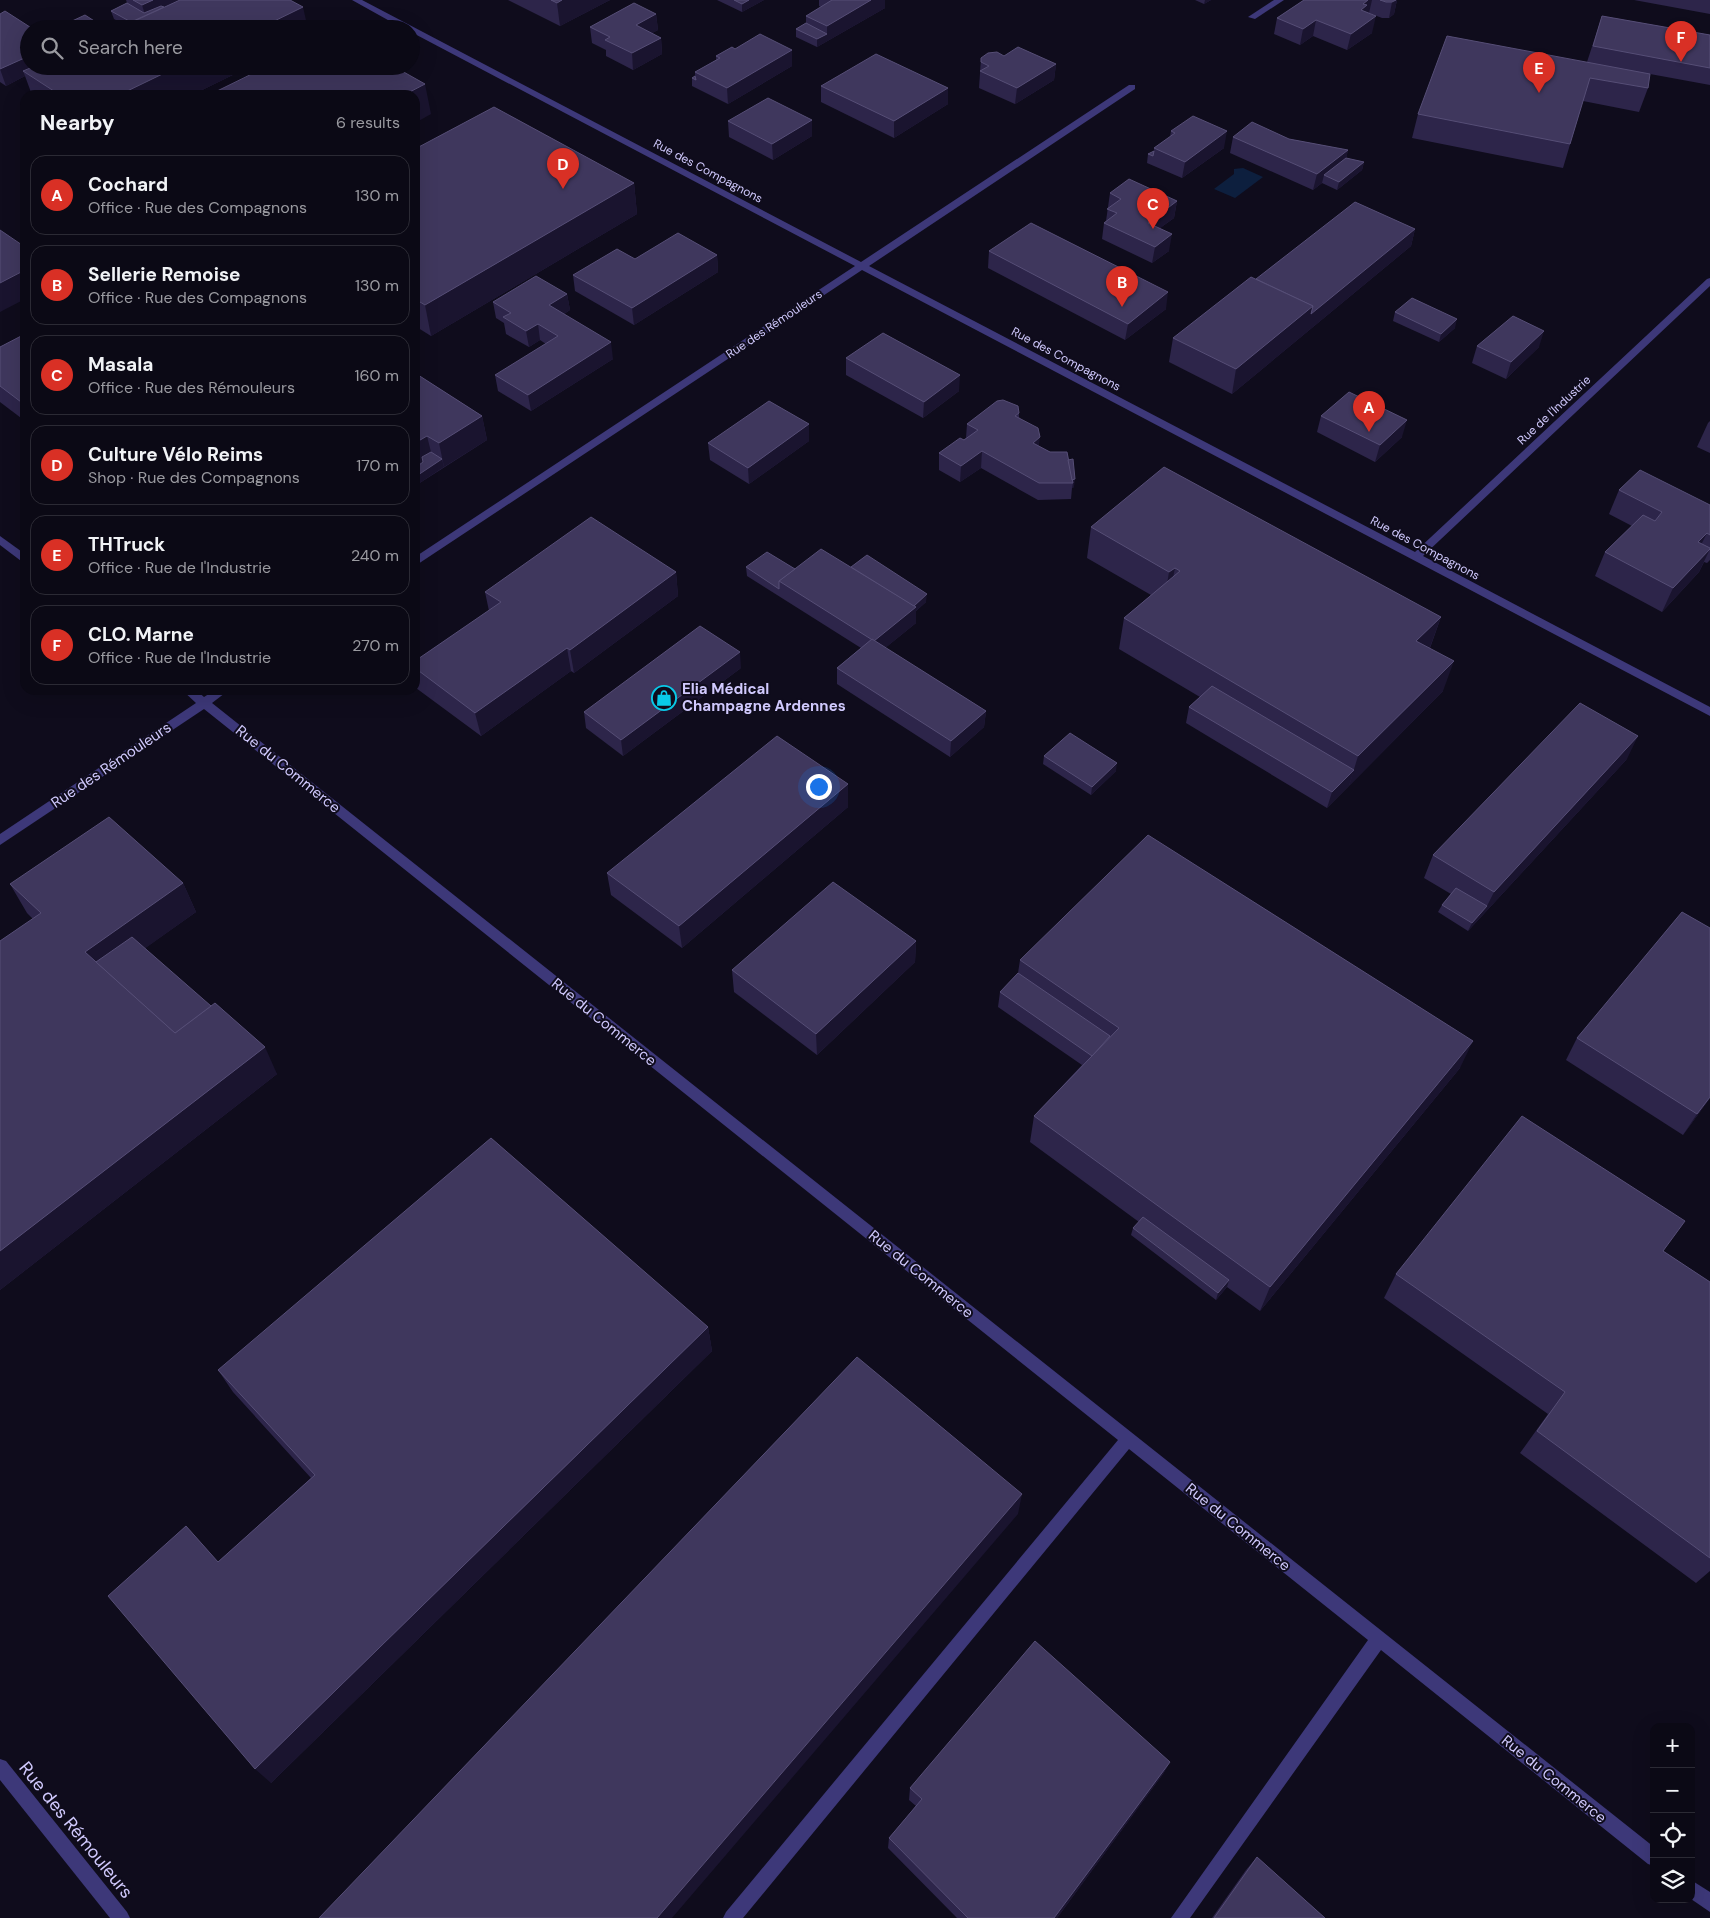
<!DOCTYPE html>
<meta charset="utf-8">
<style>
:root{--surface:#0b0915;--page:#14121e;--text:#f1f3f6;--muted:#9a9aa0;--line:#2b2a34;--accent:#d93025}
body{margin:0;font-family:"DM Sans",sans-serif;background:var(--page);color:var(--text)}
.controls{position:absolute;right:15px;bottom:15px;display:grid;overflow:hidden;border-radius:10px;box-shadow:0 5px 20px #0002}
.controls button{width:45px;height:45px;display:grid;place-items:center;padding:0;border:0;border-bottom:1px solid var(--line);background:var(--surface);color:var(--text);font:25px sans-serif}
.you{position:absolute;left:818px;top:786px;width:18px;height:18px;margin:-12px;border:4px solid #fff;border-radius:50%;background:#1a73e8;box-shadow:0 0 0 8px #1a73e833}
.badge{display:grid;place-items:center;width:32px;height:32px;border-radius:50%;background:var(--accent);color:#fff;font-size:16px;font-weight:700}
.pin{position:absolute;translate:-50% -41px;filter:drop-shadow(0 1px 2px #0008)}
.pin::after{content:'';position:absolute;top:26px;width:18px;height:15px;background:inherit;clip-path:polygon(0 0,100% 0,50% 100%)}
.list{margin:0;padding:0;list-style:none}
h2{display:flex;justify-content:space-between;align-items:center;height:65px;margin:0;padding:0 20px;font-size:21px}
h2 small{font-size:16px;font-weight:400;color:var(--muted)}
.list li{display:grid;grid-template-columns:32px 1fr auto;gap:15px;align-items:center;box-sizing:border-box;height:80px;margin:0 10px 10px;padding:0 10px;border:1px solid var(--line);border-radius:15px}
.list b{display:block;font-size:19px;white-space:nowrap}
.list p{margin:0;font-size:16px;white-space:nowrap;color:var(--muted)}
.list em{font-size:16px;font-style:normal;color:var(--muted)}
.icon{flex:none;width:28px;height:28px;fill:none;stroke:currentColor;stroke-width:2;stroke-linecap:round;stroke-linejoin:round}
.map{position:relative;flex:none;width:1710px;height:1918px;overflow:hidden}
.search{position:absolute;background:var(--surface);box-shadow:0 5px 20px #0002;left:20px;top:20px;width:400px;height:55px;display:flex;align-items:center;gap:12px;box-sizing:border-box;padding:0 18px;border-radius:28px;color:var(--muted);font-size:19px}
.panel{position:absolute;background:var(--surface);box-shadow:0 5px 20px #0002;left:20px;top:90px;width:400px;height:605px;border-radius:15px}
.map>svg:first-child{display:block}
.water{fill:#0d1f3e}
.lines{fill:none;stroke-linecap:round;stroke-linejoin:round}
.minor{fill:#3d3879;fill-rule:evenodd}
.wall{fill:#2d254a}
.shaded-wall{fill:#1a142f}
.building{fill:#3f375d;stroke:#564e76}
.labels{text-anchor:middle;stroke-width:4;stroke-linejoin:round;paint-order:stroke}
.far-street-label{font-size:12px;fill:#d0c9fd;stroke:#0f0c1c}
.poi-label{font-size:15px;font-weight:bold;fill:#d0c9fd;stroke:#0f0c1c;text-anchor:start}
.street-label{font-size:15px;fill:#d0c9fd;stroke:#0f0c1c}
.near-street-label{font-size:18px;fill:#d0c9fd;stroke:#0f0c1c}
</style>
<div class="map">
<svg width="1710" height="1918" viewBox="0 0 1710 1918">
<rect width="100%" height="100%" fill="#0f0c1c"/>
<polygon class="water" points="1243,168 1263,177 1235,198 1214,189 1234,174 1234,169"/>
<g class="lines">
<g class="minor">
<polygon points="352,0 362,0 861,262 1129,85 1135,85 1135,89 869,266 1415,552 1707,279 1710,278 1710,286 1423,556 1710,707 1710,716 862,270 415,566 415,557 855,266 411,32 411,29 404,29"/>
<polygon points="1274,0 1284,0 1255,19 1248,17"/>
<polygon points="0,536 25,554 25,564 0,545"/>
<polygon points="182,690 196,690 204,697 215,690 229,690 212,703 1654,1847 1654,1866 1648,1864 1381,1650 1190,1918 1171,1918 1368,1640 1129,1449 743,1918 723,1918 726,1912 1118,1440 204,709 0,845 0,834 196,703"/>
<polygon points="0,1759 6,1761 127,1912 130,1918 110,1918 0,1780"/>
<polygon points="1691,1880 1710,1892 1710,1912 1691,1899"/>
</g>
</g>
<g class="wall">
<polygon points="126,0 290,0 125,25 114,19 111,11 127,3"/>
<polygon points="508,0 610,0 560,26"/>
<polygon points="717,0 764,0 742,12"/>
<polygon points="819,0 885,0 885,8 817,47 796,37 796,29 806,23 806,16 821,7 819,6"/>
<polygon points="1195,0 1211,0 1204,4"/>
<polygon points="1304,0 1397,0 1394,14 1389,18 1382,18 1369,13 1368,13 1372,33 1347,50 1313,36 1300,45 1274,34 1277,18"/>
<polygon points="1634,0 1710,0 1710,14"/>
<polygon points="0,14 29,66 251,66 192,95 32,95 25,76 6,86 0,82"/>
<polygon points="656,14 658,30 652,33 661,38 662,54 633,70 606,56 606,50 592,43 590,27"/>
<polygon points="1602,16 1710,35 1710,85 1650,74 1648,88 1639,112 1583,101 1563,168 1412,138 1418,114 1587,62"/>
<polygon points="735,49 792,66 728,104 692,86 692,78 695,76 695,72 716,60 716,56"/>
<polygon points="1004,56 1056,64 1054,80 1015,104 979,88 981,58"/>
<polygon points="821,86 948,104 894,138 821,102"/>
<polygon points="812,120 812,136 773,160 729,137 728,121"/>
<polygon points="1171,131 1224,148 1182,178 1147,163 1148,154 1154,151 1154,148 1170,137"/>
<polygon points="1233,137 1289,139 1348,150 1346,158 1364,162 1362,170 1337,190 1322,183 1313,190 1230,153"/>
<polygon points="415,149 634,183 637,214 431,336 415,326"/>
<polygon points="1110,193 1177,201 1174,218 1160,228 1169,251 1152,263 1102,239 1104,223 1106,221"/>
<polygon points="1415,229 1411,246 1232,394 1169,362 1173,338 1256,279"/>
<polygon points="989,251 1166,309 1125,340 988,268"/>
<polygon points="717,255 718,272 634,325 575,291 573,275 635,259"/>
<polygon points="567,294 570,310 564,314 613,359 531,411 498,391 495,375 546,344 540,340 529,347 506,334 504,323 496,318 493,302"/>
<polygon points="1395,312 1455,328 1439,342 1393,321"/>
<polygon points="25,334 25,421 0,402 0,347"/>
<polygon points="1477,346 1539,347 1506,379 1472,363"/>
<polygon points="846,358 959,391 923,418 846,375"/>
<polygon points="415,373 482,416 487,440 415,486"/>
<polygon points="1019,413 1019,417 1039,446 1050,452 1067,452 1074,487 1072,488 1071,499 1038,500 981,468 960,482 939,470 939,453 966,438 967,424"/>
<polygon points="1321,416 1402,437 1375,462 1317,432"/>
<polygon points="1710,421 1710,453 1697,447 1708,423"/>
<polygon points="809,424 809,441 749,484 710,460 708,443"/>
<polygon points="1619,490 1710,505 1710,560 1707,563 1704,562 1699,572 1662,612 1595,576 1605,552 1632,526 1609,514"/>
<polygon points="1091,527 1441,617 1430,648 1443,691 1327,808 1186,723 1189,707 1200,697 1119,649 1124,618 1151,595 1087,558"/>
<polygon points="746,567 795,569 851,567 926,602 916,611 916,623 885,648 986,711 984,727 950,757 837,684 837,668 861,648 747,576"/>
<polygon points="676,572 678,596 574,673 571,671 481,736 416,688 415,682 415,661 489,611 485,592"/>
<polygon points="741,668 623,756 586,728 584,712"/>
<polygon points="1044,756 1116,771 1091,795 1043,764"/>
<polygon points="1627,759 1468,931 1438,912 1442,905 1451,894 1424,878 1433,855"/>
<polygon points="848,784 848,807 682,948 611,895 607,873"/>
<polygon points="183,883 196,912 145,948 277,1074 0,1290 0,941 33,919 27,913 10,884"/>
<polygon points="916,941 915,962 817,1055 734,992 732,970"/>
<polygon points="1020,960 1460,1068 1260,1311 1227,1287 1216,1300 1131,1235 1133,1228 1139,1222 1030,1142 1034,1116 1082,1065 998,1007 1000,992 1018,973"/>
<polygon points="1577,1038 1710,1098 1683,1135 1566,1060"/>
<polygon points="1663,1251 1710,1282 1710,1571 1696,1583 1520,1453 1548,1414 1384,1298 1396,1274"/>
<polygon points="708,1327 712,1351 271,1783 218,1562 311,1478 233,1392 218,1370"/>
<polygon points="1170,1762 1163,1774 1057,1918 957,1918 888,1848 889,1838 916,1806 909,1800 910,1788"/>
<polygon points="1257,1857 1325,1918 1212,1918 1246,1870"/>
</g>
<g class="shaded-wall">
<polygon points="153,0 192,0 147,21 142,5"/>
<polygon points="562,0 610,0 560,26 557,3"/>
<polygon points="749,0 764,0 742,12 742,4"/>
<polygon points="871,0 885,0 885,8 817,47 817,39 827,34 827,26"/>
<polygon points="1205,0 1211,0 1204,4"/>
<polygon points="1368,0 1372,0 1369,13 1364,16 1361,10 1363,4"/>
<polygon points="1395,0 1397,0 1394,14 1389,18 1392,2"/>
<polygon points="303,7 308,29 258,29"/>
<polygon points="656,14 658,30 637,41 636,25"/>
<polygon points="1376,16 1372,33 1347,50 1351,34"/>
<polygon points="1316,20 1313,36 1300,45 1303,29"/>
<polygon points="99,24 101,29 88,29"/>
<polygon points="661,38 662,54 633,70 632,53"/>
<polygon points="792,50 792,66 728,104 727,88"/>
<polygon points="29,56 29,66 47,66 23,71 25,76 6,86 0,69"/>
<polygon points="1056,64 1054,80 1015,104 1017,88"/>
<polygon points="179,66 251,66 192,95 119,95"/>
<polygon points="425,84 431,114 415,123 415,95 404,95"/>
<polygon points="948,88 948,104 894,138 894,121"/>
<polygon points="812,120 812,136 773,160 772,144"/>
<polygon points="1227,131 1224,148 1182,178 1185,162"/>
<polygon points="1348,150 1344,167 1324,175 1322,183 1313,190 1317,174"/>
<polygon points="1364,162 1362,170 1337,190 1339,182"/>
<polygon points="634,183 637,214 431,336 425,305"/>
<polygon points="1177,201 1174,218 1145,239 1148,223"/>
<polygon points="1415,229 1411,246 1232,394 1236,369 1313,306"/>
<polygon points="1172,234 1169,251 1152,263 1155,247"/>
<polygon points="717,255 718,272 634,325 632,308"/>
<polygon points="25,270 25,299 0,312 0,283"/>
<polygon points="1168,292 1166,309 1125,340 1128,324"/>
<polygon points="567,294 570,310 551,322 549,305"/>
<polygon points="1457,319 1455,328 1439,342 1441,334"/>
<polygon points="538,324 540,340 529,347 526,331"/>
<polygon points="1544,331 1539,347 1506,379 1511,362"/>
<polygon points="611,342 613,359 531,411 528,395"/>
<polygon points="960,375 959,391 923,418 924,402"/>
<polygon points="482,416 487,440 444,467 439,443"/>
<polygon points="1407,420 1402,437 1375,462 1380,445"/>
<polygon points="809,424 809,441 749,484 748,468"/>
<polygon points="427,436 433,460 442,459 444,467 415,486 415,443"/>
<polygon points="1040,437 1038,453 1033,443"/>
<polygon points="982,451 981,468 960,482 961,466"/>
<polygon points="1075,479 1074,487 1072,488 1073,483 1070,481"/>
<polygon points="1707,533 1695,557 1698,542"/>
<polygon points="1710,549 1699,572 1662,612 1673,588"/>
<polygon points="1175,568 1169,598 1164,603 1169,572"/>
<polygon points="676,572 678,596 574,673 570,650"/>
<polygon points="927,594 926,602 916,611 916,623 874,657 874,641"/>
<polygon points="1441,617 1430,647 1406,671 1416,641"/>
<polygon points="567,648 571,671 481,736 475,713"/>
<polygon points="740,652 741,668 623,756 621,740"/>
<polygon points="1454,661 1443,691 1349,786 1358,756"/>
<polygon points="986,711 984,727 950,757 951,741"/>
<polygon points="1638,736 1627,759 1468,931 1472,923 1487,906 1494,892"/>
<polygon points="1117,763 1116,771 1091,795 1092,787"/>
<polygon points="1354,770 1349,786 1327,808 1332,792"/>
<polygon points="848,784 848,807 682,948 679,926"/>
<polygon points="183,883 196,912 105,977 85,952"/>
<polygon points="916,941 915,962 817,1055 816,1034"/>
<polygon points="1473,1041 1460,1068 1260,1311 1270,1287"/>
<polygon points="265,1047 277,1074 0,1290 0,1251"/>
<polygon points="1710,1097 1710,1098 1683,1135 1697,1114"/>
<polygon points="1229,1280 1227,1287 1216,1300 1218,1293"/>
<polygon points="708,1327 712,1351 271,1783 255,1769"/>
<polygon points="1022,1494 1018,1514 672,1918 657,1918"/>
<polygon points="1170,1762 1163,1774 1057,1918 1054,1918"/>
</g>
<g class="building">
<polygon points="133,0 153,0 142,5"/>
<polygon points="180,0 290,0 303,7 258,29 117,29"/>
<polygon points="551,0 562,0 557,3"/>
<polygon points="734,0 749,0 742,4"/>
<polygon points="832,0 871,0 827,26 806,16"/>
<polygon points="1304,0 1368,0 1363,4 1367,5 1361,10 1376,16 1351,34 1316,20 1303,29 1277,18"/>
<polygon points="1380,0 1396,0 1392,2 1386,2"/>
<polygon points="127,3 144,13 161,6 164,7 131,22 111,11"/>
<polygon points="634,3 656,14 636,25 661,38 632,53 605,40 610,37 590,27"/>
<polygon points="5,11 33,29 29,29 29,56 0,69 0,14"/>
<polygon points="85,15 99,24 88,29 55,29"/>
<polygon points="1602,16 1710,35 1710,68 1593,46"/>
<polygon points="806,23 827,34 817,39 796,29"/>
<polygon points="760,34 792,50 727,88 695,72 720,58 716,56 732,47 735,49"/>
<polygon points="1447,36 1650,74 1648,88 1590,78 1570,144 1418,114"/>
<polygon points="1018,47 1056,64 1017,88 980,71 989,66 981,62 981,58 988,53 997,52 1004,56"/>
<polygon points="876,54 948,88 894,121 821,86"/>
<polygon points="35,66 179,66 119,95 60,95 23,71"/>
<polygon points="268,66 393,66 425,84 404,95 209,95"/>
<polygon points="695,76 696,80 692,78"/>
<polygon points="768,98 812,120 772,144 728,121"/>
<polygon points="494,107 634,183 425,305 415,299 415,149"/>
<polygon points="1193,116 1227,131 1185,162 1154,148 1175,133 1171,131"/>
<polygon points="1252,122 1289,139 1348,150 1317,174 1233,137"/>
<polygon points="1154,151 1153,156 1148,154"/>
<polygon points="1346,158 1364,162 1339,182 1324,175"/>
<polygon points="1129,179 1177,201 1148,223 1172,234 1155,247 1104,223 1117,213 1107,209 1121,199 1110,193"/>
<polygon points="1355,202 1415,229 1311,314 1313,306 1256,279"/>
<polygon points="1031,223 1168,292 1128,324 989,251"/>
<polygon points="0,230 25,247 25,270 0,283"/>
<polygon points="678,233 717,255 632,308 573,275 617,249 635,259"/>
<polygon points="536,276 567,294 549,305 611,342 528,395 495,375 558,336 538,324 526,331 503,317 511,313 493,302"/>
<polygon points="1251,277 1313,306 1236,369 1173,338"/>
<polygon points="1412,298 1457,319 1441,334 1395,312"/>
<polygon points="1513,316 1544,331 1511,362 1477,346"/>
<polygon points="883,333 960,375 924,402 846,358"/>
<polygon points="25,334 25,405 0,386 0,347"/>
<polygon points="415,373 482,416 439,443 427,436 415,443 419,447 415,449"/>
<polygon points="1349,392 1407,420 1380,445 1321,416"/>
<polygon points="1003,400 1018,406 1019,413 1015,416 1038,428 1040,437 1033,443 1050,452 1067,452 1073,483 1039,483 982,451 961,466 939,453 960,438 964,440 978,430 967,424 997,401"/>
<polygon points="769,401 809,424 748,468 708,443"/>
<polygon points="431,452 442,459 415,477 415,468 423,462 422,457"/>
<polygon points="1073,459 1075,479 1072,480 1068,460"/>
<polygon points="1164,467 1441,617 1416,641 1454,661 1358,756 1124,618 1180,571 1175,568 1169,572 1091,527"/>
<polygon points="1640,470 1710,505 1710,535 1707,533 1698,542 1710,548 1710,549 1673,588 1605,552 1643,515 1655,521 1662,512 1619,490"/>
<polygon points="591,517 676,572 570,650 567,648 475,713 415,668 415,661 501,602 485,592"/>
<polygon points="821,549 916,607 874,641 779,581"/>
<polygon points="767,552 795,569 779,581 779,589 746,567"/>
<polygon points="867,555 927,594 914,606 851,567"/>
<polygon points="700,626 740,652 621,740 584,712"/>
<polygon points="872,639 986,711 951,741 837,668"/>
<polygon points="1212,686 1354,770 1332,792 1189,707"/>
<polygon points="1580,703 1638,736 1494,892 1433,855"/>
<polygon points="1070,733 1117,763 1092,787 1044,756"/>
<polygon points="777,736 848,784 679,926 607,873"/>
<polygon points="109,817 183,883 85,952 175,1033 215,1003 265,1047 0,1251 0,941 41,913 10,884"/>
<polygon points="1148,835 1473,1041 1270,1287 1034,1116 1119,1028 1020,960"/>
<polygon points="833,882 916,941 816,1034 732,970"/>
<polygon points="1456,888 1487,906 1472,923 1442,905"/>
<polygon points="1682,912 1710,928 1710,1097 1697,1114 1577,1038"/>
<polygon points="132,937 211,1006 175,1033 96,962"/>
<polygon points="1018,973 1110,1036 1092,1056 1000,992"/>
<polygon points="1522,1116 1685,1221 1663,1251 1710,1282 1710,1558 1537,1431 1565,1392 1396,1274"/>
<polygon points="491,1138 708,1327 255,1769 108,1596 186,1526 218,1562 315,1475 218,1370"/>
<polygon points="1143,1217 1229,1280 1218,1293 1133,1228"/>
<polygon points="857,1357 1022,1494 657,1918 319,1918"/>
<polygon points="1035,1641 1170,1762 1054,1918 968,1918 889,1838 922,1799 910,1788"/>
<polygon points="1257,1857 1325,1918 1214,1918"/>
</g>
<defs>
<symbol id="shop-ring" viewBox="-11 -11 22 22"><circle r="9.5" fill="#0f0c1c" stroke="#09cae8" stroke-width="1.5"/><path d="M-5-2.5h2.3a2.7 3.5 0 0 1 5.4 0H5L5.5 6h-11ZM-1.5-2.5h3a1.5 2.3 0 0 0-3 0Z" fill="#09cae8"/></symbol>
</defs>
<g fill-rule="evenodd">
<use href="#shop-ring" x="650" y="684" width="28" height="28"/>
</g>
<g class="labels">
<g class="far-street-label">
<text transform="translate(708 171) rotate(28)" y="4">Rue des Compagnons</text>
<text transform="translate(774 324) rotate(-34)" y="4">Rue des Rémouleurs</text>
<text transform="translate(1066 359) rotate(28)" y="4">Rue des Compagnons</text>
<text transform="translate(1554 410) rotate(-43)" y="4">Rue de l'Industrie</text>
<text transform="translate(1425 548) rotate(28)" y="4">Rue des Compagnons</text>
</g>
<g class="poi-label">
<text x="682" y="694">Elia Médical<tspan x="682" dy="17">Champagne Ardennes</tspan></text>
</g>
<g class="street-label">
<text transform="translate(111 765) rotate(-34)" y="5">Rue des Rémouleurs</text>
<text transform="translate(288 769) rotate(39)" y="5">Rue du Commerce</text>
<text transform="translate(604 1022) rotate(39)" y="5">Rue du Commerce</text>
<text transform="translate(921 1274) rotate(39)" y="5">Rue du Commerce</text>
<text transform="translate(1238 1527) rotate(39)" y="5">Rue du Commerce</text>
<text transform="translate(1554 1779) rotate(39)" y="5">Rue du Commerce</text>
</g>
<g class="near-street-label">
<text transform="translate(76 1830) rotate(51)" y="6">Rue des Rémouleurs</text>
</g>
</g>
</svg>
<div class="controls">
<button>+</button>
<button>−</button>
<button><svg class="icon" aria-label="locate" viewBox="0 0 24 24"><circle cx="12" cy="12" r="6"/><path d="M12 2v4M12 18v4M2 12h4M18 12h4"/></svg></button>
<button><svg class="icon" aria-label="layers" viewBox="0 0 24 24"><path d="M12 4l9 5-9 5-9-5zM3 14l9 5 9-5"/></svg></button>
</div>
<div class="you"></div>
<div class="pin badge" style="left:1369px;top:432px">A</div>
<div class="pin badge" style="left:1122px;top:307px">B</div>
<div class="pin badge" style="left:1153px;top:229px">C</div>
<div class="pin badge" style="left:563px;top:189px">D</div>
<div class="pin badge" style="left:1539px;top:93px">E</div>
<div class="pin badge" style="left:1681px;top:62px">F</div>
<div class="search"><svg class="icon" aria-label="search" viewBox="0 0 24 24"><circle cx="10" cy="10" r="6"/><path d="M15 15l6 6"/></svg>Search here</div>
<section class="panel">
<h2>Nearby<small>6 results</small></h2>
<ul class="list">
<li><span class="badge">A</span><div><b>Cochard</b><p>Office · Rue des Compagnons</p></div><em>130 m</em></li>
<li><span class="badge">B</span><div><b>Sellerie Remoise</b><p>Office · Rue des Compagnons</p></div><em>130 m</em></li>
<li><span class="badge">C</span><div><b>Masala</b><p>Office · Rue des Rémouleurs</p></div><em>160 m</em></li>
<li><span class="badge">D</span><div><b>Culture Vélo Reims</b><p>Shop · Rue des Compagnons</p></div><em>170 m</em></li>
<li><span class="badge">E</span><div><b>THTruck</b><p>Office · Rue de l'Industrie</p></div><em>240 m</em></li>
<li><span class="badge">F</span><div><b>CLO. Marne</b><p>Office · Rue de l'Industrie</p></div><em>270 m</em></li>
</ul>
</section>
</div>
